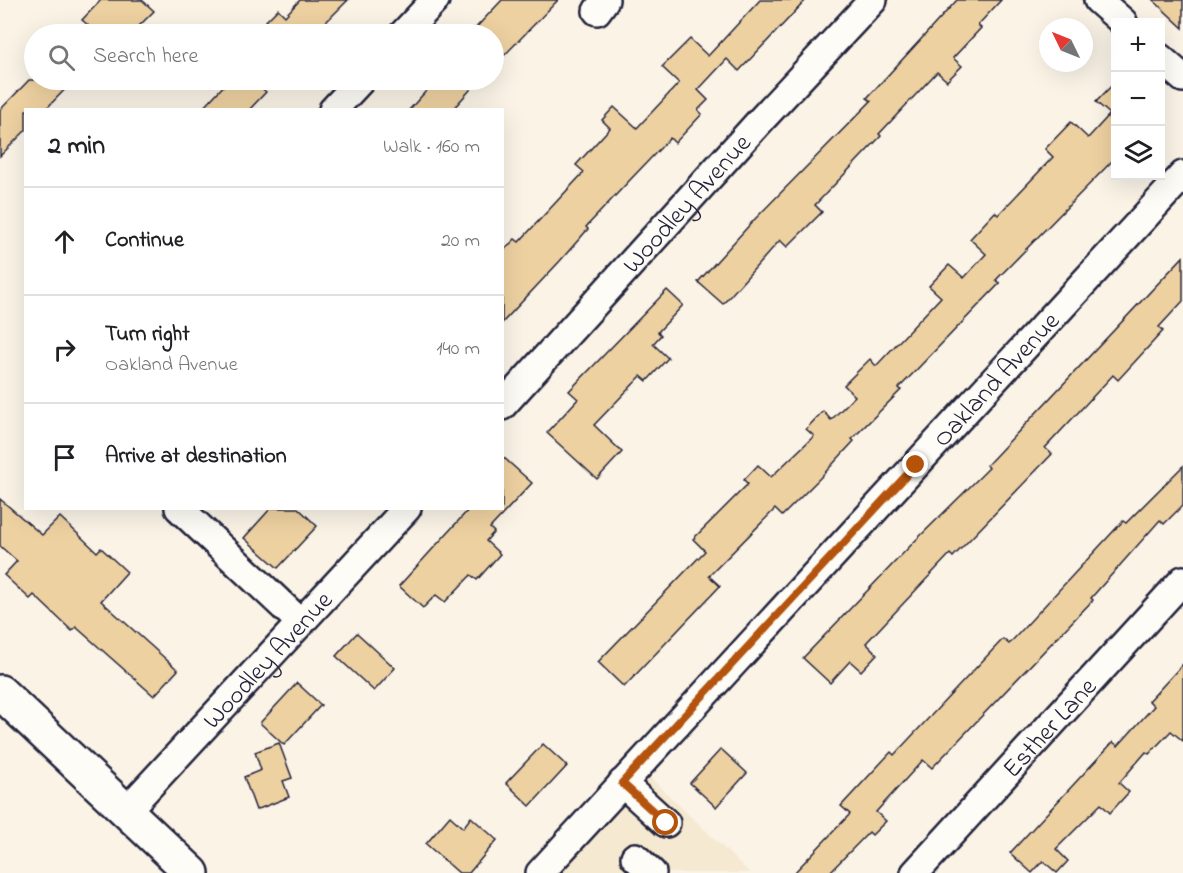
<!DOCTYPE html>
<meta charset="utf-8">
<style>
:root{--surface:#fff;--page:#f6f6f6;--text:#202124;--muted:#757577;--line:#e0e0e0}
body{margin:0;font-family:"Indie Flower",sans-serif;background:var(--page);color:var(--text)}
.controls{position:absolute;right:18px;top:18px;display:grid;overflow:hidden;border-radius:0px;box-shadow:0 6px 24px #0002}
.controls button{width:54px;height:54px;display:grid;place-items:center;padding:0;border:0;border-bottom:2px solid var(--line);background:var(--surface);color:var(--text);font:30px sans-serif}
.compass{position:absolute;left:1039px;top:18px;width:54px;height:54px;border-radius:50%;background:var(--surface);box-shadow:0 6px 24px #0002;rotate:313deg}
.stop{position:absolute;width:18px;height:18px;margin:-14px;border:4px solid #b45309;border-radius:50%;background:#fff}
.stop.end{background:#b45309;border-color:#fff;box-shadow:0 2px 6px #0008}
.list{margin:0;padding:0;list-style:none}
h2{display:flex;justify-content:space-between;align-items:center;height:78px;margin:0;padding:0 24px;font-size:26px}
h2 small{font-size:20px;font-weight:400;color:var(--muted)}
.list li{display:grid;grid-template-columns:39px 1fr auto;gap:18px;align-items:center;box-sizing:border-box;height:108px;padding:0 24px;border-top:2px solid var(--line)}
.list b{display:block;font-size:22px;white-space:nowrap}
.list p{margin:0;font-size:20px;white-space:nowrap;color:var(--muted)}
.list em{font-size:20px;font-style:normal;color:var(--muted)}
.icon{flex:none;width:33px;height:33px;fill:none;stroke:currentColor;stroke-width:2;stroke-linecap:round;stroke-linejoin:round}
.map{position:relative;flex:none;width:1183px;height:873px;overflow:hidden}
.search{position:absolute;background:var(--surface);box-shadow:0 6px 24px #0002;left:24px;top:24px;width:480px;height:66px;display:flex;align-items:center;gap:15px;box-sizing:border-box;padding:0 21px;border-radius:33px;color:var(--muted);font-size:22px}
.panel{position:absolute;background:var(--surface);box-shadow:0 6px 24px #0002;left:24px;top:108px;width:480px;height:402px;border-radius:0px}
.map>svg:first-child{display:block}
.built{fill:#f6e9d1}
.building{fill:#eed1a1;stroke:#22223b;stroke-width:1.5}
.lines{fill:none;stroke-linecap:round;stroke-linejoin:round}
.minor-casing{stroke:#22223b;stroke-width:32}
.major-casing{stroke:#22223b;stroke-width:38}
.minor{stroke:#fdfcf7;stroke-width:27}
.major{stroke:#fdfcf7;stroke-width:33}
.route{stroke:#b45309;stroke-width:8}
.labels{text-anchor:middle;stroke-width:5;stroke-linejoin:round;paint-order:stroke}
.street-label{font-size:26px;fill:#22223b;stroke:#fdfcf7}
</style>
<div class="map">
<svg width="1183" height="873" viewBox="0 0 1183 873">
<rect width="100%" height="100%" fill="#faf3e6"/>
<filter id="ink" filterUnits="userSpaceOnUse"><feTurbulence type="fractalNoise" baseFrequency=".0167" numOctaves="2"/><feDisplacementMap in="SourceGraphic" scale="12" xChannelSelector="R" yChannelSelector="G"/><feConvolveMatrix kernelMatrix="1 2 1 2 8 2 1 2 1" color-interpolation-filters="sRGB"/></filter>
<g filter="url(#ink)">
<polygon class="built" points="638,766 750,873 540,873"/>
<g class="building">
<polygon points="101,0 142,0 154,11 131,34 79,34 88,25 82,20"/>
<polygon points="300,0 348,0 314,34 278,34 265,22 278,9 285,16"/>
<polygon points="502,0 558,0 494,66 494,34 470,34"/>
<polygon points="760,0 806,0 739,71 727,59 698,90 708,100 698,110 702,114 675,143 670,138 629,181 586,227 588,229 560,261 502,323 502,252 515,239 519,242 584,172 576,165 610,128 602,120 614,107 637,128 679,83 662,67 690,39 708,56"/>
<polygon points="957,0 1001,0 978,25 981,28 953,58 962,66 947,81 937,72 879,134 881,136 815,205 822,212 787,247 780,240 723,304 698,282 754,220 871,101 867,98"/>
<polygon points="1153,0 1183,0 1183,28"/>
<polygon points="29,80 74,80 45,110 26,110 26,130 0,156 0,110"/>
<polygon points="229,80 253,80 266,92 249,110 201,110"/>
<polygon points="436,80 479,80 452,110 409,110"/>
<polygon points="1116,81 1116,157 996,280 1000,283 899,388 901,390 852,439 854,441 820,478 782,516 775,509 709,576 720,586 624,687 598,662 705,551 693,539 748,484 744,480 758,465 771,477 814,436 806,429 823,411 831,420 855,396 844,385 870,359 876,366 941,297 929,286 949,265 964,278 986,254 970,239 995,212 998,215 1053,157 1045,149 1071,122 1088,138 1110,114 1096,102"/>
<polygon points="1183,257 1183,301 1159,327 1163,331 1118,380 1113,375 1045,448 1052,454 953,557 950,554 866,643 877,654 861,671 850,661 830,683 803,658 914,542 989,468 987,465"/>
<polygon points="667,290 683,305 658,332 661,335 653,344 668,358 647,381 641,376 594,425 622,452 597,479 547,433 578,399 569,391"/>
<polygon points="502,456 532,483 490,528 494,532 486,541 500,554 477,580 471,575 445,602 436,595 423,608 399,586 470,508 502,508"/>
<polygon points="1183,466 1183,505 1164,524 1160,520 1091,598 1093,600 932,768 923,760 876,812 886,821 872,835 869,832 829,873 794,873 850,814 841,806 891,752 894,755 1003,639 1009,644 1123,521 1126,523"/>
<polygon points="0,499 42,535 60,517 97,552 101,548 127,572 101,601 178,670 154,696 76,627 72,631 34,595 30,599 4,575 17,561 0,546"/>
<polygon points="271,508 298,508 317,526 278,568 244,538"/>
<polygon points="357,633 395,668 374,691 336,656"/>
<polygon points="1183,664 1183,741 1171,731 1149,754 1146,752 1119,783 1129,792 1110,813 1101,804 1056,849 1068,861 1057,873 1043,861 1032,873 1010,853 1113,742 1118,746 1154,706 1149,701"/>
<polygon points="297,683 321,705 284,745 260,723"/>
<polygon points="279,743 292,778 283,781 289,797 256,810 244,777 261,770 255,752"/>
<polygon points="543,744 567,766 530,806 506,783"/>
<polygon points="721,749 747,773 716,807 690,783"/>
<polygon points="450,816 463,828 471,817 497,840 469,873 459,873 426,844"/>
</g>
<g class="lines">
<defs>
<g id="minor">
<polyline points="1098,0 1123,22"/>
<polyline points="597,11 605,0"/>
<polyline points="403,34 435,0"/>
<polyline points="1160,58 1183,78"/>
<polyline points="333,110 361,80"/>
<path id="s1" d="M 502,406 L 760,121 L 873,0"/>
<polyline points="179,508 301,623"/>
<polyline points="622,783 666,823"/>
<path id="s2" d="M 126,811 L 407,508"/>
<polyline points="635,857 652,873"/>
<path id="s3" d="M 540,873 L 1183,175"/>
<path id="s4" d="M 915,873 L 1183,580"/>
</g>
<polyline id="major" points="0,692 192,873"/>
</defs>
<use href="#minor" class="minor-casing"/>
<use href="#major" class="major-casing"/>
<use href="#minor" class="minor"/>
<use href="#major" class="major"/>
</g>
</g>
<g class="lines" filter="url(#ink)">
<polyline class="route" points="666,823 622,783 916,465"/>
</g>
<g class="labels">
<g class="street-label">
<text dy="9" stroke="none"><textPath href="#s1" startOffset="274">Woodley Avenue</textPath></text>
<text dy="9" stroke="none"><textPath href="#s3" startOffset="672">Oakland Avenue</textPath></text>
<text dy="9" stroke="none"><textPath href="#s2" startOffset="207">Woodley Avenue</textPath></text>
<text dy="9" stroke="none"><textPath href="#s4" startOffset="198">Esther Lane</textPath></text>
</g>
</g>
</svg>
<div class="controls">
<button>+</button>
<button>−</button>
<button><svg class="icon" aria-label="layers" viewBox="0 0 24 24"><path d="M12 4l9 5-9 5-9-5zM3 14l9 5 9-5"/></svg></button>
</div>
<svg class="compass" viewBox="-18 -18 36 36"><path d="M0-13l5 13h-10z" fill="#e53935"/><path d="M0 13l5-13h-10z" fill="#757577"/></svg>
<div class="stop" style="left:666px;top:823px"></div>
<div class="stop end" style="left:916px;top:465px"></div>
<div class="search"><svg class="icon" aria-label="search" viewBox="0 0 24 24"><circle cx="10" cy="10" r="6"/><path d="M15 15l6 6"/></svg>Search here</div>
<section class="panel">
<h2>2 min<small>Walk · 160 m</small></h2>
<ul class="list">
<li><svg class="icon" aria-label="ahead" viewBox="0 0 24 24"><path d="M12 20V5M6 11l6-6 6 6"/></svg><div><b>Continue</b></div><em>20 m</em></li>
<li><svg class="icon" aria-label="right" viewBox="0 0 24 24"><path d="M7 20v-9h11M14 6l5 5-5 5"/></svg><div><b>Turn right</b><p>Oakland Avenue</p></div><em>140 m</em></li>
<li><svg class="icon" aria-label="arrive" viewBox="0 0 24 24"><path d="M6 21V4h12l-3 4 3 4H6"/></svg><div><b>Arrive at destination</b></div></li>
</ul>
</section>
</div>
